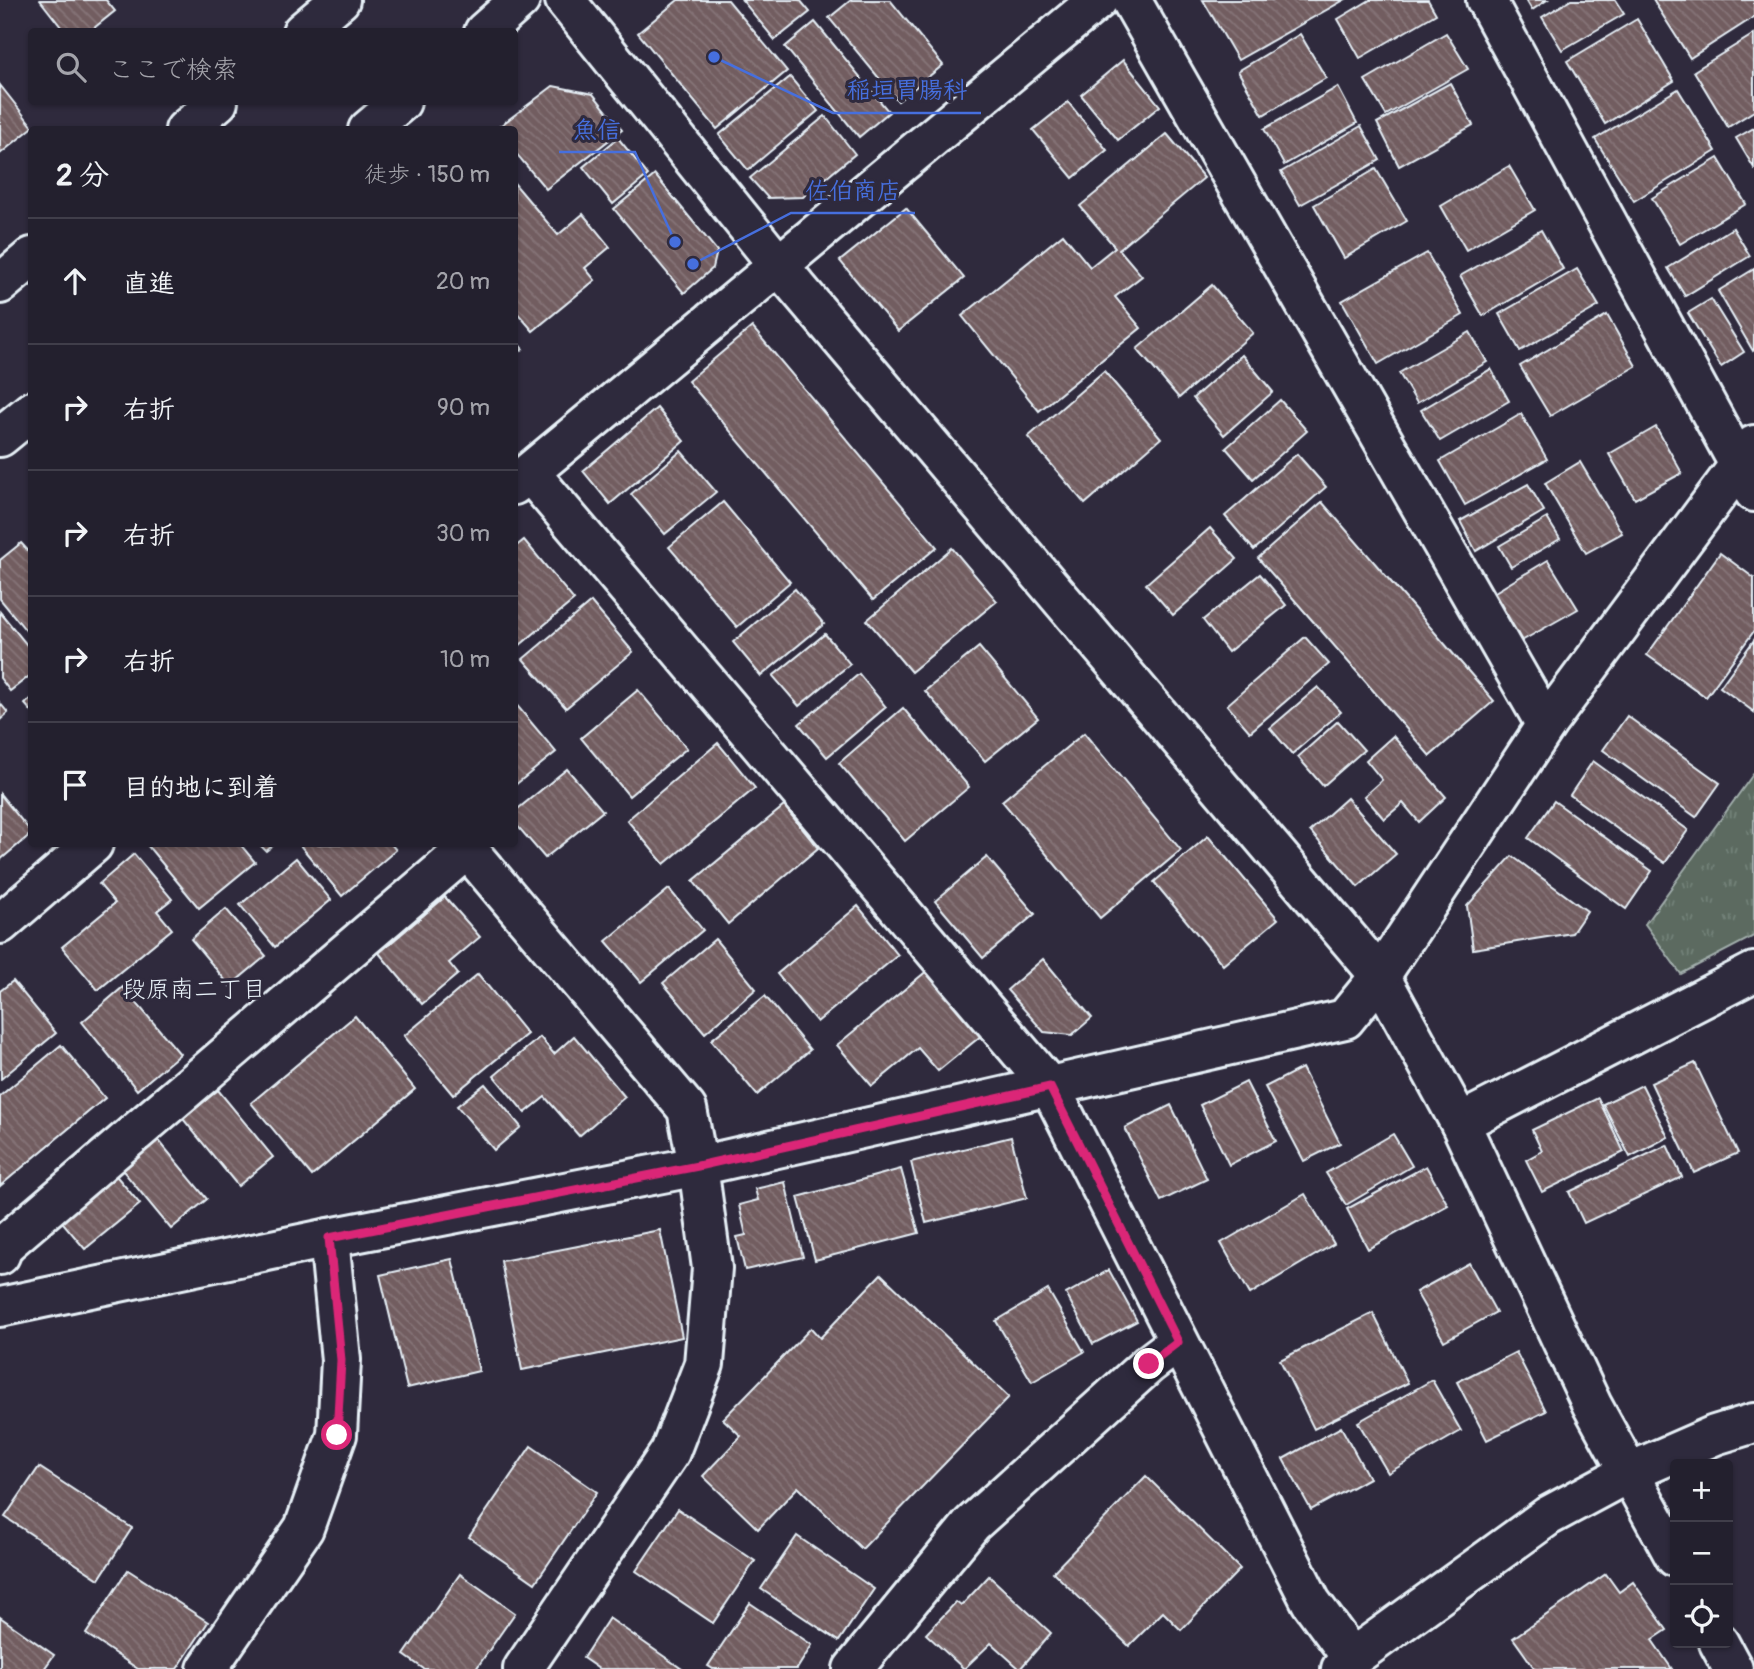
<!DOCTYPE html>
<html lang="ja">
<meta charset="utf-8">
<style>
:root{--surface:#23202e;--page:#2f2d3a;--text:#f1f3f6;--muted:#a3a3aa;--line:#403e4a}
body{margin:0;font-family:Pangolin,"Klee One",sans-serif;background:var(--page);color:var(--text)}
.controls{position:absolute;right:21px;bottom:21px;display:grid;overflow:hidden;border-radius:7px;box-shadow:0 2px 5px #0004}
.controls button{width:63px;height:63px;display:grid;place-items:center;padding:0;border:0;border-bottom:2px solid var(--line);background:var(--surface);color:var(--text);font:35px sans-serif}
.stop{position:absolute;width:21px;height:21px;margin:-16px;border:5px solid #db2777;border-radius:50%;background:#fff}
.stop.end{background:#db2777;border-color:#fff;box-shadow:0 2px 7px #0008}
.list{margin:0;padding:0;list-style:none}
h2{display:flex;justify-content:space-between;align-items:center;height:91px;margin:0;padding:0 28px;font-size:30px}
h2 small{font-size:23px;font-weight:400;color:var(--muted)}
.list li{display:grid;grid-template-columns:46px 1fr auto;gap:21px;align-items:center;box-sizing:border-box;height:126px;padding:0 28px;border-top:2px solid var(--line)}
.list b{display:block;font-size:26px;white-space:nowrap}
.list em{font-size:23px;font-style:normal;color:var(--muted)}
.icon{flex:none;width:38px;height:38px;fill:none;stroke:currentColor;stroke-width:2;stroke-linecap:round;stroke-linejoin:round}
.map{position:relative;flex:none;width:1754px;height:1669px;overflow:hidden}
.search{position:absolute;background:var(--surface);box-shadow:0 2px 5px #0004;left:28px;top:28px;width:490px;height:77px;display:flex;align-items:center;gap:18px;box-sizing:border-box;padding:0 24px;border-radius:7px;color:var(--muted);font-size:26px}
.panel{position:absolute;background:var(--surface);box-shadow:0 2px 5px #0004;left:28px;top:126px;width:490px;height:721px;border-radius:7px}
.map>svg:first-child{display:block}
.park{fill:url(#park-tufts);stroke:#a2aeac;stroke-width:2}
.building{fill:url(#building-back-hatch);stroke:#e8f1f8;stroke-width:2}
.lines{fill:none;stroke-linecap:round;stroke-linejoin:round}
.minor-casing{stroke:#e8f1f8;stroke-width:44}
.tertiary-casing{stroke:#e8f1f8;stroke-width:44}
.minor{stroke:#2f2a3d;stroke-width:38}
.tertiary{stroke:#2f2a3d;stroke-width:38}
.route{stroke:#db2777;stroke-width:9}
.labels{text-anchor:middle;stroke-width:6;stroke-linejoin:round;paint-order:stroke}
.neighbourhood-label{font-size:24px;fill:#e8f1f8;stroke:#2f2a3d}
.leader{fill:none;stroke:#466fde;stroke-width:2.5}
.callout-dot{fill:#466fde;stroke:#2f2a3d;stroke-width:2.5}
.callout-label{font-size:24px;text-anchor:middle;font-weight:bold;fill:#466fde;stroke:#2f2a3d;stroke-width:6;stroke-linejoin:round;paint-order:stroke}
</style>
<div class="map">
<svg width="1754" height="1669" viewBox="0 0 1754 1669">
<defs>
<pattern id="park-tufts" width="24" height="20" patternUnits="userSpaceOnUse" patternTransform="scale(1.75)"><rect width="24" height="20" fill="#5b6b61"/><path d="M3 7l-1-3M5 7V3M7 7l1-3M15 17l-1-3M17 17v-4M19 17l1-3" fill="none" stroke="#738178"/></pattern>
<pattern id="building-back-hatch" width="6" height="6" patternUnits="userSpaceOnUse" patternTransform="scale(1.75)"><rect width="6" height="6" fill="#725d60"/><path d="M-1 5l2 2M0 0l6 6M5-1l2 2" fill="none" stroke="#867578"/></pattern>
</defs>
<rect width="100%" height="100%" fill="#2f2a3d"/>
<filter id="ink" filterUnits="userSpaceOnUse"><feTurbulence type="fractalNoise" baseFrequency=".0143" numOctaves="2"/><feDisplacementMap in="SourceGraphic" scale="14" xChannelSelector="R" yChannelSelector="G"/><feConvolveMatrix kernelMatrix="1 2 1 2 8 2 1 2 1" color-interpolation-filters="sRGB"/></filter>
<g filter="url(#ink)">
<polygon class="park" points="1754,773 1754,936 1681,974 1645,924"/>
<g class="building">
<polygon points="40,0 106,0 115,11 89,32 65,32"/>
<polygon points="678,0 728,0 787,71 717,129 638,33"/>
<polygon points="742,0 800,0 810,12 775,40"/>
<polygon points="851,0 890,0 943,65 898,101 829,18"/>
<polygon points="1203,0 1344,0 1238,60"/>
<polygon points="1370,0 1428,0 1436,14 1360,58 1338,19"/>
<polygon points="1526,0 1547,0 1532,10"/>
<polygon points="1571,0 1615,0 1624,14 1562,50 1542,17"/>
<polygon points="1653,0 1754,0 1754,17 1690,58"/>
<polygon points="1637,19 1674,81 1605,124 1567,61"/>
<polygon points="815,22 889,112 859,137 785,47"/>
<polygon points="1446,33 1468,69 1386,115 1365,80"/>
<polygon points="1300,34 1326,78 1263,115 1238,71"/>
<polygon points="1754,34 1754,111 1728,127 1694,71"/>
<polygon points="1123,60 1160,106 1118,140 1081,95"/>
<polygon points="790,77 818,111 748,170 719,135"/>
<polygon points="1450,83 1473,125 1399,166 1377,123"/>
<polygon points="0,85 33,127 0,154"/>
<polygon points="553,86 593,94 622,130 546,189 514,151 514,130 496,129"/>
<polygon points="1338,87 1357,123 1284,165 1264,129"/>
<polygon points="1678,89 1716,151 1634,201 1595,139"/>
<polygon points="1068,102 1107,150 1073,178 1033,130"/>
<polygon points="825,116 855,154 803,197 768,198 750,178"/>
<polygon points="1361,126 1380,160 1300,205 1281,172"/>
<polygon points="1754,128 1754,168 1736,138"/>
<polygon points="1167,134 1204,178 1119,249 1142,276 1115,297 1141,328 1039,411 962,316 1063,234 1090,267 1115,247 1080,206"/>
<polygon points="618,138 648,175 613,204 583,167"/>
<polygon points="1718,158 1746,204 1680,244 1652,198"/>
<polygon points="1509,166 1535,210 1466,250 1441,206"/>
<polygon points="1376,169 1407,221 1344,258 1314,205"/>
<polygon points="655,175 717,251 713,268 684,293 614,209"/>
<polygon points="514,183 558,235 583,214 610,247 585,268 595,280 533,331 514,309"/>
<polygon points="906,208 964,278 898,331 840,261"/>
<polygon points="1733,228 1750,256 1685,296 1668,268"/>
<polygon points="1541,230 1563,269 1483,316 1460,276"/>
<polygon points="1427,253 1463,315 1378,364 1342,301"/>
<polygon points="1577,269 1599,306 1520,351 1499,314"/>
<polygon points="1754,269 1754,350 1753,351 1718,291"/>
<polygon points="1212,285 1253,333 1179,398 1137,349"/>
<polygon points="1711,299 1744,352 1721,367 1688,313"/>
<polygon points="1607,315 1636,366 1550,416 1520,366"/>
<polygon points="752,327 937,547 873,600 688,381"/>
<polygon points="1470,332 1487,362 1417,403 1399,373"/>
<polygon points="514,339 523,349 514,356"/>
<polygon points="1242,355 1273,392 1224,435 1193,398"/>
<polygon points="1491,369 1509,401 1440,441 1421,410"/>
<polygon points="1104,371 1161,438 1085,504 1028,437"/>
<polygon points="1280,400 1307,431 1253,479 1226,448"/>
<polygon points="657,408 684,441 610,504 583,471"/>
<polygon points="1521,414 1547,459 1465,505 1440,461"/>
<polygon points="1656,427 1682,473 1635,499 1609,454"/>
<polygon points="681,451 716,492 665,534 631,494"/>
<polygon points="1297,454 1326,487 1254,550 1225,516"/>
<polygon points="1580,462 1622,533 1586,553 1545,483"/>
<polygon points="1528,484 1544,511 1476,551 1460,521"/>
<polygon points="723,502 790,582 737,627 669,547"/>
<polygon points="1322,502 1494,701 1430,756 1258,558"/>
<polygon points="1547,518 1560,539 1511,567 1499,546"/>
<polygon points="1210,528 1237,559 1173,615 1146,584"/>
<polygon points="524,540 574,600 514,650 514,548"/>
<polygon points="21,543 32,555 32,638 0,599 0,560"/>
<polygon points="952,548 997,601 911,672 867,620"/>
<polygon points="1720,553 1754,578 1754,631 1706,697 1647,655"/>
<polygon points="1548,560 1578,609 1518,643 1490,595"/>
<polygon points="1260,574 1286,605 1228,652 1203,620"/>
<polygon points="795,589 824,624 761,676 733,642"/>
<polygon points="591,602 633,652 566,708 523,659"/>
<polygon points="0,612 32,651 32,674 10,691 0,678"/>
<polygon points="825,634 850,664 799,706 773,676"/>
<polygon points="1305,637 1329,664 1250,732 1227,705"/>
<polygon points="1754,640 1754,712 1720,687"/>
<polygon points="979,647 1038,718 985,761 925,691"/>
<polygon points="859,674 886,707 827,757 799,724"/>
<polygon points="1318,687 1341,712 1292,754 1270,728"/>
<polygon points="638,690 687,748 629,796 581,738"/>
<polygon points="32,698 32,712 25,704"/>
<polygon points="514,702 556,752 514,786"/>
<polygon points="0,703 8,713 0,720"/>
<polygon points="903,708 969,787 905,841 839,763"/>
<polygon points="1627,716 1720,783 1696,817 1603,750"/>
<polygon points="1338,721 1364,750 1323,786 1298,757"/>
<polygon points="1084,733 1181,850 1100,918 1002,801"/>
<polygon points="1393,736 1446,797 1419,822 1403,803 1384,819 1364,796 1382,780 1366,760"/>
<polygon points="718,743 755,788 664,864 627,820"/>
<polygon points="1593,761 1688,830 1665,863 1570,795"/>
<polygon points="567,769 603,811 545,858 514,822 514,812"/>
<polygon points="0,794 32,833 0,860"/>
<polygon points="1347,798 1396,854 1358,887 1310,831"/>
<polygon points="1554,801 1652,871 1626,909 1528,838"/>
<polygon points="784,806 818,848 728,924 693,881"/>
<polygon points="1208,836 1278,919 1223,965 1154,882"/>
<polygon points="148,844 240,844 255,862 199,908 147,845"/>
<polygon points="259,844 275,844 266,851"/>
<polygon points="299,844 391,844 396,850 342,896"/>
<polygon points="134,854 172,899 157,911 172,929 98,990 62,947 115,903 99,884"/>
<polygon points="1512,856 1587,911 1572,933 1473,949 1467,906"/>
<polygon points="987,857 1035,914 983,958 935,901"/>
<polygon points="296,858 331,900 275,947 240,905"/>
<polygon points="669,889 703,930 641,982 606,941"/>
<polygon points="445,897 480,937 449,963 458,974 422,1004 379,953"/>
<polygon points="858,906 898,955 817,1022 777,974"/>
<polygon points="226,909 266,956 230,986 191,939"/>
<polygon points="715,939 756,989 705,1033 663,983"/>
<polygon points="1043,959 1092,1018 1072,1035 1044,1032 1007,990"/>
<polygon points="928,970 982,1035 938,1071 918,1048 872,1086 837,1045"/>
<polygon points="478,974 527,1034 453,1095 404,1036"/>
<polygon points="13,981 56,1033 1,1079 0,991"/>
<polygon points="123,987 180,1054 137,1090 82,1022"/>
<polygon points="765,996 810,1050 757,1095 711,1040"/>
<polygon points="355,1016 415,1089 312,1176 251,1103"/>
<polygon points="574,1036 625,1097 579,1136 545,1097 525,1113 494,1076 540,1037 554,1054"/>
<polygon points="61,1045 105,1098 0,1186 0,1096"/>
<polygon points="1695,1063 1738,1153 1694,1173 1651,1083"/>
<polygon points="1302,1068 1340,1143 1304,1161 1265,1087"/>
<polygon points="1246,1082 1276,1141 1229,1165 1200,1105"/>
<polygon points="485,1084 521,1127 494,1150 457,1106"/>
<polygon points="1642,1085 1668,1137 1630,1157 1603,1104"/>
<polygon points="218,1090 273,1157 238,1186 183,1119"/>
<polygon points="1598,1098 1624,1152 1542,1192 1526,1160 1542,1151 1532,1130"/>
<polygon points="1171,1105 1207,1179 1161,1201 1125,1128"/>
<polygon points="1393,1134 1412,1166 1346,1205 1326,1173"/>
<polygon points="155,1136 207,1199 171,1229 119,1166"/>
<polygon points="1011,1137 1027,1198 926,1223 911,1162"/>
<polygon points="1667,1145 1682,1177 1584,1223 1569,1192"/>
<polygon points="1426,1166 1448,1205 1368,1249 1347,1209"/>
<polygon points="901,1169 919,1233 815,1260 798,1197"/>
<polygon points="113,1172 140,1204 85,1249 58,1217"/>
<polygon points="785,1182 803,1257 745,1270 737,1237 746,1235 739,1205 758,1200 755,1189"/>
<polygon points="1305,1194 1334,1244 1250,1294 1221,1243"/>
<polygon points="660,1230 682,1337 522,1370 501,1261"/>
<polygon points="452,1259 479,1371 407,1388 380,1275"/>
<polygon points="1469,1263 1496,1312 1444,1341 1416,1292"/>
<polygon points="1109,1270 1137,1321 1093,1344 1066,1294"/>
<polygon points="881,1274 1009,1397 862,1549 798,1487 758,1529 703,1476 741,1436 723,1419 811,1328 820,1338"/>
<polygon points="1048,1290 1084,1352 1032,1382 996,1321"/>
<polygon points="1373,1313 1408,1383 1314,1429 1280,1360"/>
<polygon points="1516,1352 1546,1411 1487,1440 1457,1382"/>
<polygon points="1432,1380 1461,1431 1388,1473 1358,1422"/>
<polygon points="1341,1427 1369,1478 1311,1510 1283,1459"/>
<polygon points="531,1446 597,1492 535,1583 469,1537"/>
<polygon points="39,1467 132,1528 99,1579 5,1517"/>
<polygon points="1146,1476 1240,1569 1181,1630 1163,1612 1129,1646 1053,1572"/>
<polygon points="678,1509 755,1561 713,1623 636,1571"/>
<polygon points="797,1536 874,1589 839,1641 761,1589"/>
<polygon points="128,1570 208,1622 177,1669 138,1669 86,1634"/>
<polygon points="460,1574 515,1613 476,1669 424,1669 404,1655"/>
<polygon points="1606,1574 1619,1592 1633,1582 1667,1630 1652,1640 1672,1669 1535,1669 1513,1638"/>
<polygon points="989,1576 1051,1633 1020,1669 991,1643 964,1669 926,1634 956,1602 961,1606"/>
<polygon points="750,1603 812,1645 797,1669 713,1669 708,1666"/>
<polygon points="0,1617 54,1655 44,1669 0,1669"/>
<polygon points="609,1618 682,1669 599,1669 583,1658"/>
</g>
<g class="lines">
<defs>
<g id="minor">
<polyline points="1131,0 1546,725"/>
<polyline points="1486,0 1754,492"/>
<polyline points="530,473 1050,1087 1311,1602 1352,1658"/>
<polyline points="514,485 1098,0"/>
<polyline points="463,844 687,1109 698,1166 712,1268 704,1364 670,1452 523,1669"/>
<polyline points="0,924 93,844"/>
<polyline points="1380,976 1460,1123 1592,1405 1675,1557"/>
<polyline points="1460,1123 1754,972"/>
<polyline points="0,1255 4,1245 467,849"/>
<polyline points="0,1307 329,1238 698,1166 1345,1019 1380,976 1546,725 1754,445"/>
<polyline points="1719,1643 1733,1669"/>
<polyline points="207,1669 304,1528 337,1435 341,1360 329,1238"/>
<polyline points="853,1669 972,1524 1149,1364 1178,1342"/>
</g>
<g id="tertiary">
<polyline points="565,0 779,266 1380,976"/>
<polyline points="302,32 340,0"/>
<polyline points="484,32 520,0"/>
<polyline points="185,130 218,102"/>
<polyline points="368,130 401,102"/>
<polyline points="0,284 32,257"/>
<polyline points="0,437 32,411"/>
<polyline points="1341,1669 1352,1658 1548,1516 1628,1473 1715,1435 1754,1423"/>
</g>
</defs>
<use href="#minor" class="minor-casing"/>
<use href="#tertiary" class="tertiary-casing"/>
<use href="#minor" class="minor"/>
<use href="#tertiary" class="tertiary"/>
</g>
</g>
<g class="lines" filter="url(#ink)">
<polyline class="route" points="337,1435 341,1360 329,1238 698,1166 1050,1087 1178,1342 1149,1364"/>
</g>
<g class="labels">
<g class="neighbourhood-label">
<text x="194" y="997">段原南二丁目</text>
</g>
</g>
<path class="leader" d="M714 57L833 113H981M675 242L635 152H559M693 264L791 213H915"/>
<g class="callout-dot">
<circle cx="714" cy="57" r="7"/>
<circle cx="675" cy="242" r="7"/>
<circle cx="693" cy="264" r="7"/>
</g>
<g class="callout-label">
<text x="907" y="98">稲垣胃腸科</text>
<text x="597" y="138">魚信</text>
<text x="853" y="199">佐伯商店</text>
</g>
</svg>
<div class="controls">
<button>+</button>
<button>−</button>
<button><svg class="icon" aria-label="locate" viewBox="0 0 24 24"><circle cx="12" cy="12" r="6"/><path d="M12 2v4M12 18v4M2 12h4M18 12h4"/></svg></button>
</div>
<div class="stop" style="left:337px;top:1435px"></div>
<div class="stop end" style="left:1149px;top:1364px"></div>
<div class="search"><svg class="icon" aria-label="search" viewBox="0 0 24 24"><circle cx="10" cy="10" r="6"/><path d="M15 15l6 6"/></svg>ここで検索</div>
<section class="panel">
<h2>2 分<small>徒歩 · 150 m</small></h2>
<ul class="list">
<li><svg class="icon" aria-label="ahead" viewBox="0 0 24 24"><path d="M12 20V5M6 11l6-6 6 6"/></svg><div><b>直進</b></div><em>20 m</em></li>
<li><svg class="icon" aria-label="right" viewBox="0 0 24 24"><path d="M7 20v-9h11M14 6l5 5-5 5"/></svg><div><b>右折</b></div><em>90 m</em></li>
<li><svg class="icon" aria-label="right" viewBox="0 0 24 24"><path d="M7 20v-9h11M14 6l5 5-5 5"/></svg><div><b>右折</b></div><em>30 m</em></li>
<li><svg class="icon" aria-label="right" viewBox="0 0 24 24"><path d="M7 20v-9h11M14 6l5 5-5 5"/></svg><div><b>右折</b></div><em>10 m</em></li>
<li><svg class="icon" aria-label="arrive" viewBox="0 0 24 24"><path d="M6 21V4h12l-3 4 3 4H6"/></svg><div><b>目的地に到着</b></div></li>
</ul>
</section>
</div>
